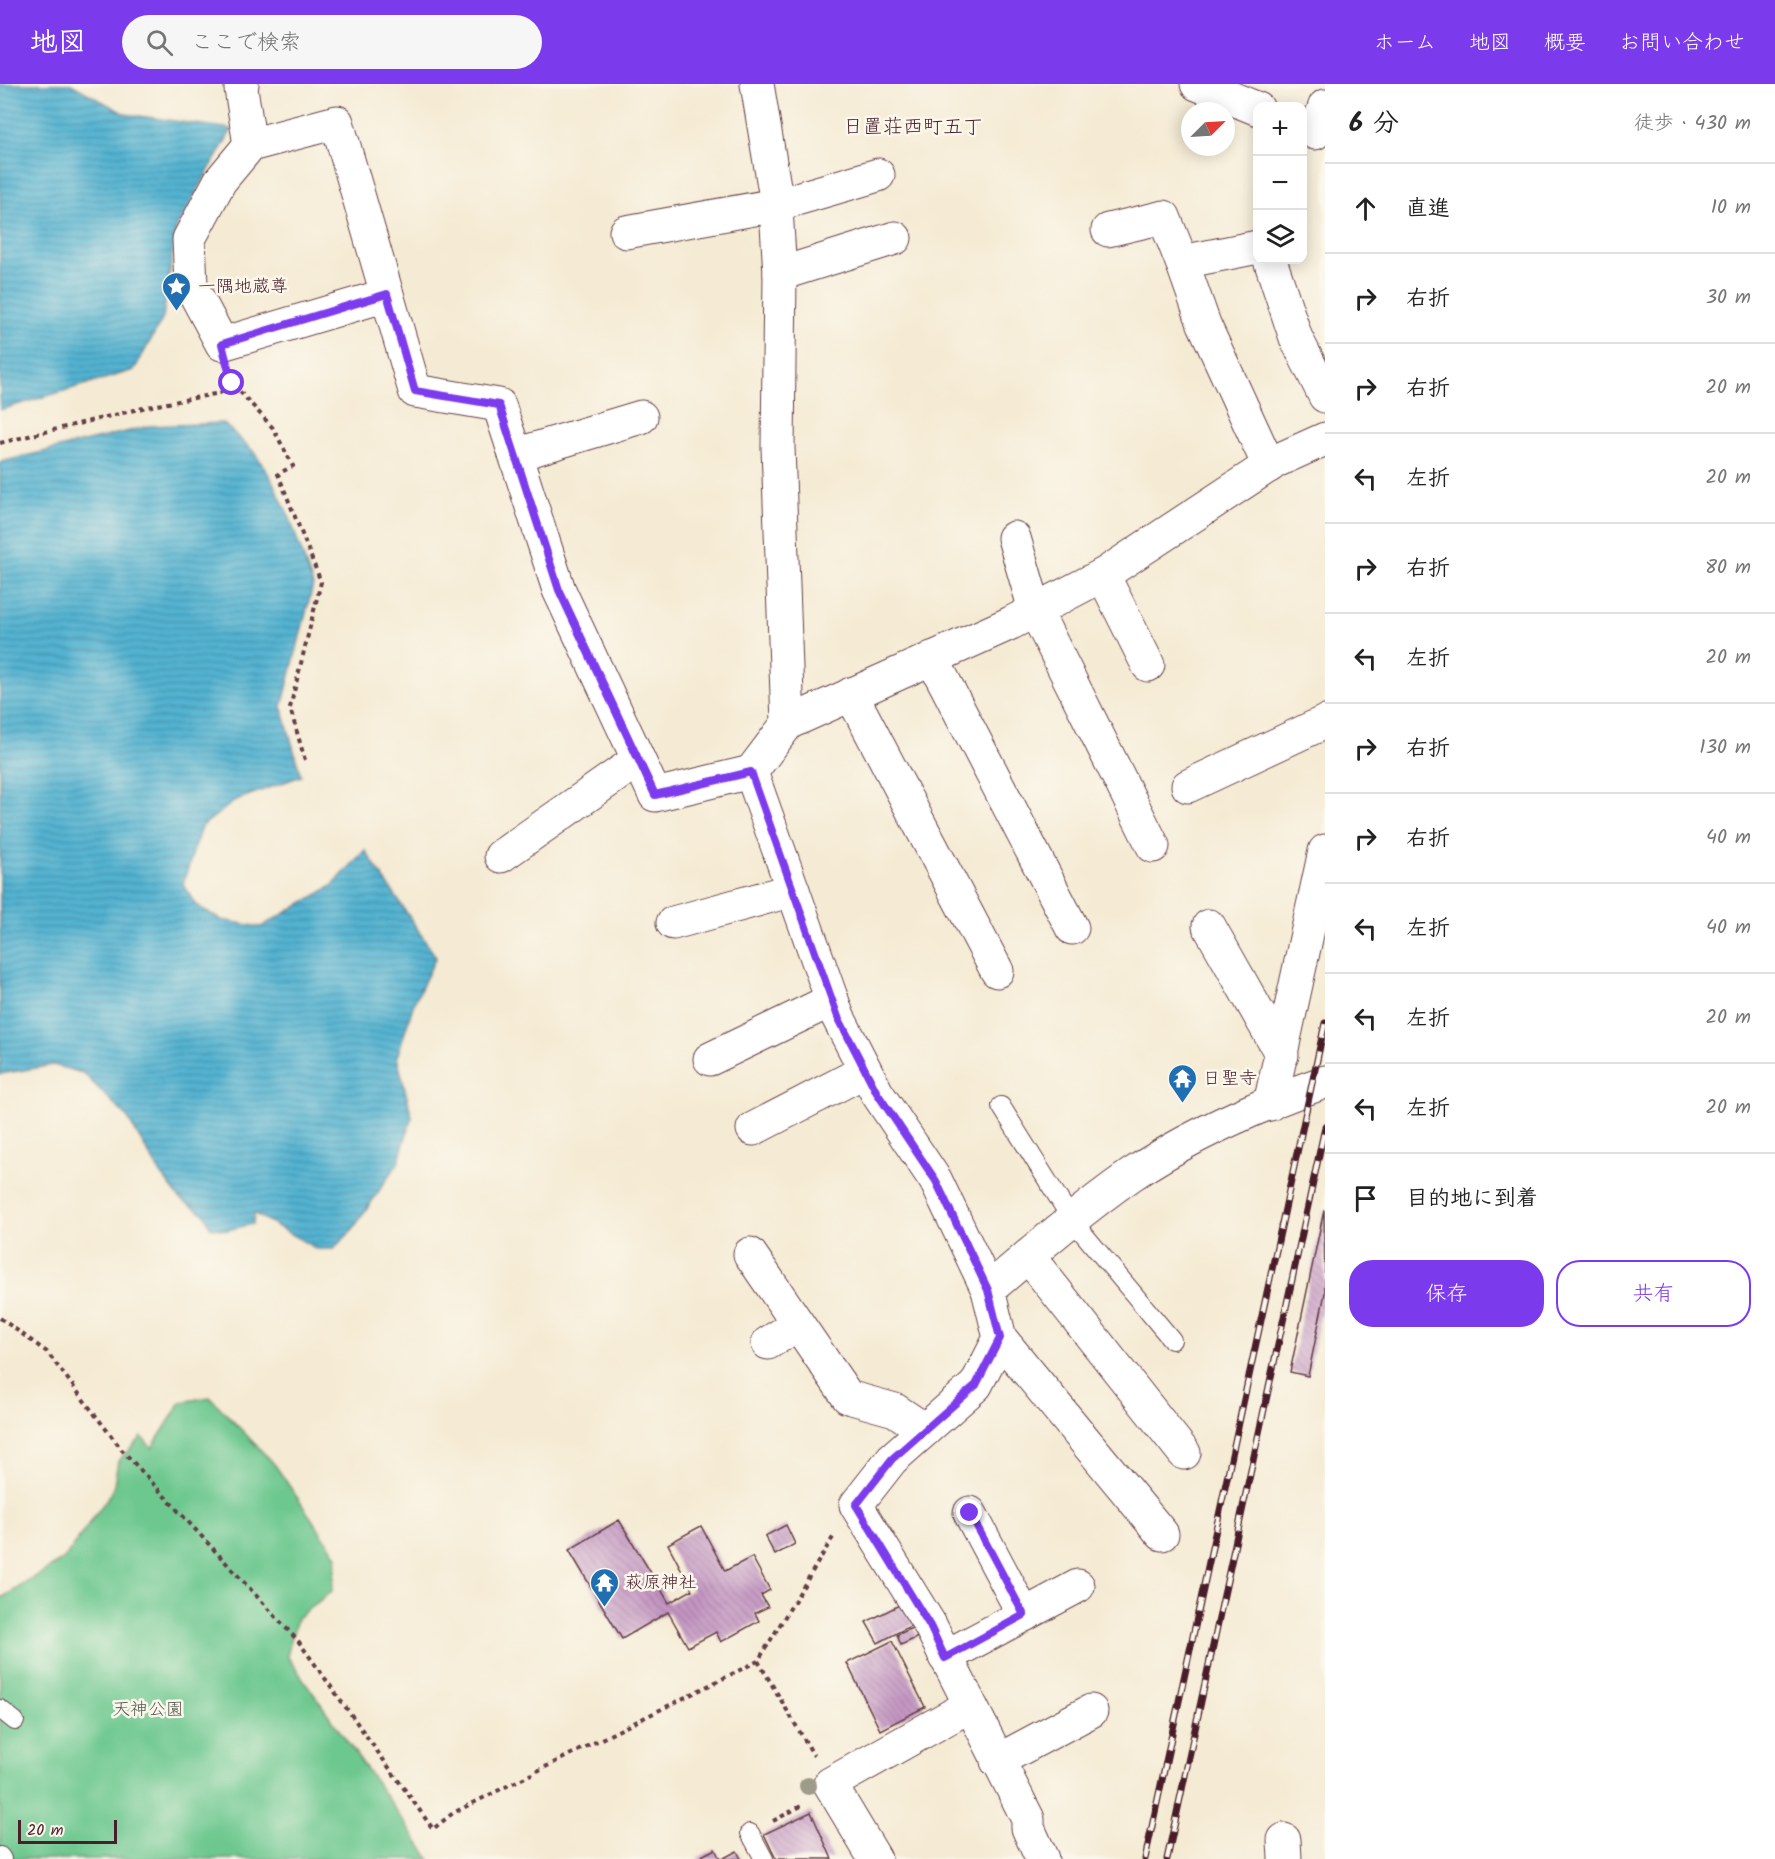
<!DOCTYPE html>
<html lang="ja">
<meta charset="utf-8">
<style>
:root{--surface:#fff;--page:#f6f6f6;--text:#222;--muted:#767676;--line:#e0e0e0;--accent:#7c3aed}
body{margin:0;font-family:Kalam,"Klee One",sans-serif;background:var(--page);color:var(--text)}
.controls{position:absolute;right:18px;top:18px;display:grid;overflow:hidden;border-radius:12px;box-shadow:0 3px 15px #0003}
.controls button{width:54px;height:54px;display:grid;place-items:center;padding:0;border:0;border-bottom:2px solid var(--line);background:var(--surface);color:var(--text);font:30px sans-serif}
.compass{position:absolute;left:1181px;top:18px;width:54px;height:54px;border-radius:50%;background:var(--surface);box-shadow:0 3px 15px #0003;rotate:66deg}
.scale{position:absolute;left:18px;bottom:15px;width:99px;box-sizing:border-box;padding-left:6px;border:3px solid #4a1f2b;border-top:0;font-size:16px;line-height:21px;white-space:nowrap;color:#4a1f2b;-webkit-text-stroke:4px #fbf7ec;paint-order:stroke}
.stop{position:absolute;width:18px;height:18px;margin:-14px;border:4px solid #7c3aed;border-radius:50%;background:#fff}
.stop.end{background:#7c3aed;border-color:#fff;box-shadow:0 2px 6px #0008}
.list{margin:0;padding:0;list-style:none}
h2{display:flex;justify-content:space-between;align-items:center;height:78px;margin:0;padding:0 24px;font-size:26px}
h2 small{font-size:20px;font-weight:400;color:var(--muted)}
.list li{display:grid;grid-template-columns:39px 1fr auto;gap:18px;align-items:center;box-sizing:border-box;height:90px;padding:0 24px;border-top:2px solid var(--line)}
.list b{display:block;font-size:22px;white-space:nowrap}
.list em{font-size:20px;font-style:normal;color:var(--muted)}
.actions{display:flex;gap:12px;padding:18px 24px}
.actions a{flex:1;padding:14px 0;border:2px solid var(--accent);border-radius:24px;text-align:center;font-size:21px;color:var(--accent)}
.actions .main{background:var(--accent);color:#fff}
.icon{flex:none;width:33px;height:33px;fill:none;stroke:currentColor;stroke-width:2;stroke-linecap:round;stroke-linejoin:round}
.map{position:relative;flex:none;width:1325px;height:1775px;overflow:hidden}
header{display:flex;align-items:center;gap:36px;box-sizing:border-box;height:84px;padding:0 30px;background:var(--accent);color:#fff}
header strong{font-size:28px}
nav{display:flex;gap:33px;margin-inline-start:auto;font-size:21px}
.search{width:420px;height:54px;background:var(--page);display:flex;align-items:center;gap:15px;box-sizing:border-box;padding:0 21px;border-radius:33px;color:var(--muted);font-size:22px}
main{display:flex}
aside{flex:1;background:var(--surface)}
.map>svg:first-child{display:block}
.green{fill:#6dc88f;stroke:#5c745d;stroke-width:1.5}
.water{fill:url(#water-rules);stroke:#4e697e;stroke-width:1.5}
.building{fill:url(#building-back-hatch)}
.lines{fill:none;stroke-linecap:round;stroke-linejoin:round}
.service-casing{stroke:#643e44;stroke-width:20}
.minor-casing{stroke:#643e44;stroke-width:35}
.path{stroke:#643e44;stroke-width:4;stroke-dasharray:4.5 4.5;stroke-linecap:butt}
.service{stroke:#fff;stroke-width:18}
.minor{stroke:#fff;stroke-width:33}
.rail-casing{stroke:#4a1f2b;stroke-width:7}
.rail{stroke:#fbf7ec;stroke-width:4.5;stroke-dasharray:14;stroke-linecap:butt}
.tree{fill:#9e9b8a}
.route{stroke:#7c3aed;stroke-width:8}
.labels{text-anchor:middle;stroke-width:5;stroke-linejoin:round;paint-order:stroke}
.poi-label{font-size:18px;fill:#4a1f2b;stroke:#fbf7ec;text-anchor:start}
.park-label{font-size:18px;fill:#565a4e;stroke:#fbf7ec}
.neighbourhood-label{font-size:20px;fill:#4a1f2b;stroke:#fbf7ec}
</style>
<header>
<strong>地図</strong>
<div class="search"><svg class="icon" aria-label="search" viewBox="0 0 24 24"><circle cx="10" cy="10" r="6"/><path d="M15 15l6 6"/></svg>ここで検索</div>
<nav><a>ホーム</a><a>地図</a><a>概要</a><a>お問い合わせ</a></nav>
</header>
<main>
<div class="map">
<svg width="1325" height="1775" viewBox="0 0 1325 1775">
<defs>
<pattern id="water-rules" width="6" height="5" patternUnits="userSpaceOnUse" patternTransform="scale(1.5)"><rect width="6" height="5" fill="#52b3d1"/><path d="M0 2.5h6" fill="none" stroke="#4691aa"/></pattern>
<pattern id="building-back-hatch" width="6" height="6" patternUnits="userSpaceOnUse" patternTransform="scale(1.5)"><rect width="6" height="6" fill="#c496c3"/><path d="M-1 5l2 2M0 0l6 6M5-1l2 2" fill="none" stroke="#a17a9f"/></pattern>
</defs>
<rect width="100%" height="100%" fill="#fbf7ec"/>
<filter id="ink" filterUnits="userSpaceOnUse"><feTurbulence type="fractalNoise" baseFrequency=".0167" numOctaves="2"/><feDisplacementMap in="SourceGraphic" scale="12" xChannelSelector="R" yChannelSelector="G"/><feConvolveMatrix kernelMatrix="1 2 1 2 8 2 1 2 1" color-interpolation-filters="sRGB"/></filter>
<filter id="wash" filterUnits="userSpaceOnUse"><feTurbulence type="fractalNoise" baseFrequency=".008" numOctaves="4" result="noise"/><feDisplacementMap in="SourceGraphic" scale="24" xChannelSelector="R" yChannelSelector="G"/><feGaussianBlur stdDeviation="1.35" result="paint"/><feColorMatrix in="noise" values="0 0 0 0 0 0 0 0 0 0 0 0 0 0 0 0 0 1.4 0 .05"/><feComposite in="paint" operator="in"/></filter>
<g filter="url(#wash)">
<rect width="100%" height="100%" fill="#f5ebd4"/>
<polygon class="green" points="210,1313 275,1381 337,1472 332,1507 297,1534 287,1572 430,1775 0,1775 0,1515 64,1475 113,1406 118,1377 142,1353 152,1364 181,1318"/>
<g class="water">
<polygon points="0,0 71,0 125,30 232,45 176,145 163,234 134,286 0,326"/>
<polygon points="223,339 253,367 270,392 289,432 313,501 282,623 301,692 236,716 201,743 183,800 196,821 221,836 261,843 332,802 365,766 436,873 414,919 397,973 412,1033 398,1079 353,1145 334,1165 317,1165 254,1129 253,1140 227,1146 210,1143 205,1130 181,1116 159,1087 127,1033 83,989 53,981 0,990 0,378 150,342"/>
</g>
<g id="blocks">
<g class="building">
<polygon points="1324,1126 1325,1209 1308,1292 1290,1288"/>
<polygon points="619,1436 669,1519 692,1506 668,1460 701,1442 725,1487 752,1473 770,1506 761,1511 768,1523 755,1529 759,1537 721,1558 716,1548 688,1563 668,1528 622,1555 569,1466"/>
<polygon points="786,1441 795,1460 775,1471 765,1452"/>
<polygon points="905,1518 916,1539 878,1559 866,1538"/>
<polygon points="914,1543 918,1553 901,1561 897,1551"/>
<polygon points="892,1557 925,1623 880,1646 847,1579"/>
<polygon points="811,1728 832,1775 776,1775 764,1750"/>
<polygon points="715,1765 720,1775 696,1775"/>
<polygon points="737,1767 741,1775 722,1775"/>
</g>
</g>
</g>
<g filter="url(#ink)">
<use href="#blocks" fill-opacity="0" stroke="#643e44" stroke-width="1.5"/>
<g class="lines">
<defs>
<g id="service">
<polyline points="1001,1022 1072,1136 1172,1256"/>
<polyline points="0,1625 15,1637"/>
<polyline points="750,1749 764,1775"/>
<polyline points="0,1772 2,1775"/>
</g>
<g id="minor">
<polyline points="242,0 241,5 250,61 337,38 415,307 499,321 559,506 655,711 751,688"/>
<polyline points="757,0 775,108 780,190 778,363 788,639 751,688 838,933 877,1009 936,1097 988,1206 1000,1254 976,1301 892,1375 856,1421 930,1541 1028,1735 1028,1744 1042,1775"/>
<polyline points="1197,0 1258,25"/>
<polyline points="1315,49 1325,22"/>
<polyline points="250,61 220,97 189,155 191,202 222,260 387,211"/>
<polyline points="1108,146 1164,133 1182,178"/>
<polyline points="626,148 776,121 878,91"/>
<polyline points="1258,163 1182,178 1204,240 1269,382"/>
<polyline points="1270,176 1296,254 1325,312"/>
<polyline points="780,190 895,154"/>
<polyline points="515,371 641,333"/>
<polyline points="1014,454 1035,526 1153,762"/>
<polyline points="1103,491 1148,581"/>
<polyline points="932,574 1072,844"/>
<polyline points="851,610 997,887"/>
<polyline points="788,639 1011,539 1103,491 1276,377 1325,355"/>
<polyline points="1188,702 1325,638"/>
<polyline points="501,772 638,676"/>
<polyline points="673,839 793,806"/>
<polyline points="1209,842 1282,971"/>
<polyline points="710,975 832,916"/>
<polyline points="1270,1020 1325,767"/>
<polyline points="753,1045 865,987"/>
<polyline points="750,1170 848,1313 895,1326 925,1346"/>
<polyline points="1028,1172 1184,1369"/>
<path d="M 988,1206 C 1035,1166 1081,1126 1131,1091 C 1189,1052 1259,1021 1325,998"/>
<polyline points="1000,1254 1162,1450"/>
<polyline points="768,1259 797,1241"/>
<polyline points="970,1429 1024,1531"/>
<polyline points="945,1573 1078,1502"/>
<polyline points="997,1677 1091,1627"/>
<polyline points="1284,1756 1285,1775"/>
<polyline points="875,1775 830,1700 969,1622"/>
</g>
</defs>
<use href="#service" class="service-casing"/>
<use href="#minor" class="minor-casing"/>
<g class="path">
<polyline points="230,293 232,299 273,344 293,382 278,390 321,498 290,624 305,676"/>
<polyline points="0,359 147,323 220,309 232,299"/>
<polyline points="0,1234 47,1268 122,1366 299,1558 433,1745 453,1729 758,1577 835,1450"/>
<polyline points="758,1577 814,1672"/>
<polyline points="773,1737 803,1721"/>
</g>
<use href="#service" class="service"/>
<use href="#minor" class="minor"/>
<defs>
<g id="rail">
<polyline points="1145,1775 1325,939"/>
<polyline points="1167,1775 1325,1043"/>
</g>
</defs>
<use href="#rail" class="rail-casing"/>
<use href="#rail" class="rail"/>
</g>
<circle class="tree" cx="808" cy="1702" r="9"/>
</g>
<g class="lines" filter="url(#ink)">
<polyline class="route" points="232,299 222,260 387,210 415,307 499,321 559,506 655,711 751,688 838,933 877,1009 936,1097 988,1206 1000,1254 976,1301 892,1375 856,1421 930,1542 945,1574 1024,1531 970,1429"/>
</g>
<defs>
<symbol id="sight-pin" viewBox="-11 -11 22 30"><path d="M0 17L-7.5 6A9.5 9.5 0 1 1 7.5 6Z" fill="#1f6fb2" stroke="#fbf7ec"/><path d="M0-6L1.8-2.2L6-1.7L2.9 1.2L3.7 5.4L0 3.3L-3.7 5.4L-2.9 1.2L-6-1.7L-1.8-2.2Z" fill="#fff"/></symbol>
<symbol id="temple-pin" viewBox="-11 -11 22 30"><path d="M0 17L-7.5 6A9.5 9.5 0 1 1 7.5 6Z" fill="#1f6fb2" stroke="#fbf7ec"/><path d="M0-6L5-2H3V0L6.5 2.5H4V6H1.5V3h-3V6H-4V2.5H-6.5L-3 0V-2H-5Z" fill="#fff"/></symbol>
</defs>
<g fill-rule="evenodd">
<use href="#sight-pin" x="160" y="186" width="33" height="45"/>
<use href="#temple-pin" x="1166" y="978" width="33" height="45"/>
<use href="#temple-pin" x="588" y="1482" width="33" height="45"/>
</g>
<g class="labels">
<g class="poi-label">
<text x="198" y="208">一隅地蔵尊</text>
<text x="1203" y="1000">日聖寺</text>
<text x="625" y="1504">萩原神社</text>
</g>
<g class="park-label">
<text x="148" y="1631">天神公園</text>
</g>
<g class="neighbourhood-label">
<text x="913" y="49">日置荘西町五丁</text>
</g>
</g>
</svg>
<div class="controls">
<button>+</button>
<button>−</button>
<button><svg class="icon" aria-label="layers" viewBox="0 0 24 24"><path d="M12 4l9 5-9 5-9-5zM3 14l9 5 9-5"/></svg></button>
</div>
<svg class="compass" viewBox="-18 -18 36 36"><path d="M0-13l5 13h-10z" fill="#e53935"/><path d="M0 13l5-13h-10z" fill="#767676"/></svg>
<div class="scale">20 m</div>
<div class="stop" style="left:232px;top:299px"></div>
<div class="stop end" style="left:970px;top:1429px"></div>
</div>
<aside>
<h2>6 分<small>徒歩 · 430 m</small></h2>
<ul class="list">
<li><svg class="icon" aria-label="ahead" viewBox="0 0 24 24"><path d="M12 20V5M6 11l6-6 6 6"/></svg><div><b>直進</b></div><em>10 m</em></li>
<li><svg class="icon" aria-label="right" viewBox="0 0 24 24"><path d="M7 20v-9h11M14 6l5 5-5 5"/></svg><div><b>右折</b></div><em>30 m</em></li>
<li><svg class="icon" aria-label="right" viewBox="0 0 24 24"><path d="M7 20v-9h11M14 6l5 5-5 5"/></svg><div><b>右折</b></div><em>20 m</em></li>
<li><svg class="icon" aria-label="left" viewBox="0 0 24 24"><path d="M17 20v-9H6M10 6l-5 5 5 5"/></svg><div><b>左折</b></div><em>20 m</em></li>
<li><svg class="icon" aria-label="right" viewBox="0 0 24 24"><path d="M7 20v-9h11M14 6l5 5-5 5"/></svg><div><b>右折</b></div><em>80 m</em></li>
<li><svg class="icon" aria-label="left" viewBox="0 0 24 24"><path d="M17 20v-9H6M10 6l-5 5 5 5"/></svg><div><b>左折</b></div><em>20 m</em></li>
<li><svg class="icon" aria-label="right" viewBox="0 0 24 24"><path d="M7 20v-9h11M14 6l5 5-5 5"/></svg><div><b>右折</b></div><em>130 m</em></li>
<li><svg class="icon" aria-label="right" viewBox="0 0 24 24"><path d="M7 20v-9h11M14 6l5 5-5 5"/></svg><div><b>右折</b></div><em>40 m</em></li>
<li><svg class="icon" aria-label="left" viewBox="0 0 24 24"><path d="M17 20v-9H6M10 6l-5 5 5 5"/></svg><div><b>左折</b></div><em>40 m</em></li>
<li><svg class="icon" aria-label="left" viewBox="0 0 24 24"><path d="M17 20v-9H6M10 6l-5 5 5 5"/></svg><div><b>左折</b></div><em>20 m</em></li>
<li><svg class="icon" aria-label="left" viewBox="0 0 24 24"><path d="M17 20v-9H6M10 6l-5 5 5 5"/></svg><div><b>左折</b></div><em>20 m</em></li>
<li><svg class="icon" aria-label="arrive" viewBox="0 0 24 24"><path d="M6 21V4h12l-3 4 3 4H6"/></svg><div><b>目的地に到着</b></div></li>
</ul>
<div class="actions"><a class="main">保存</a><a>共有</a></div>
</aside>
</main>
